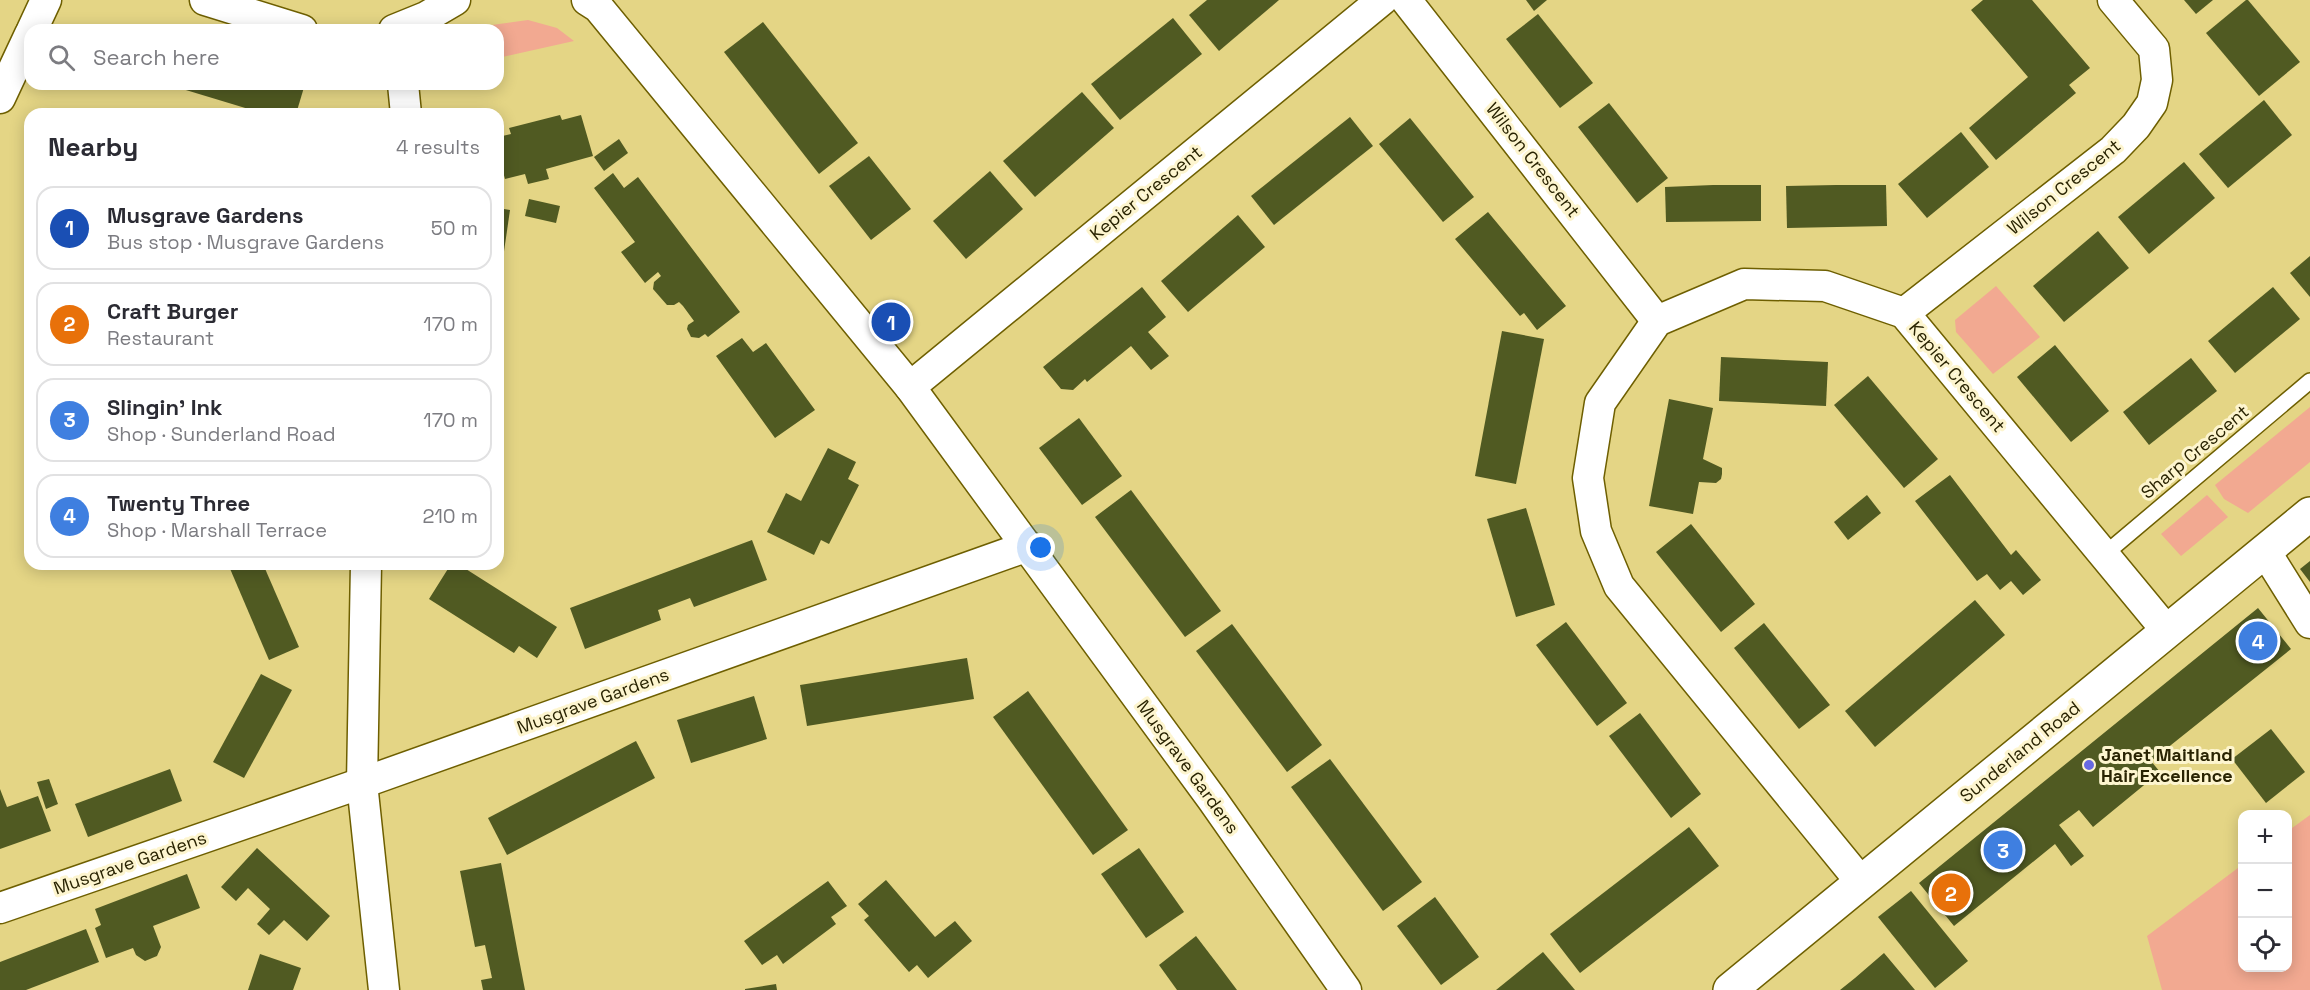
<!DOCTYPE html>
<meta charset="utf-8">
<style>
:root{--surface:#fff;--page:#f2f2f3;--text:#2b2b33;--muted:#7c7c81;--line:#e1e1e2;--accent:#6769e2}
body{margin:0;font-family:"Space Grotesk",sans-serif;background:var(--page);color:var(--text)}
.controls{position:absolute;right:18px;bottom:18px;display:grid;overflow:hidden;border-radius:12px;box-shadow:0 3px 15px #0003}
.controls button{width:54px;height:54px;display:grid;place-items:center;padding:0;border:0;border-bottom:2px solid var(--line);background:var(--surface);color:var(--text);font:30px sans-serif}
.you{position:absolute;left:1041px;top:548px;width:21px;height:21px;margin:-15px;border:4px solid #fff;border-radius:50%;background:#1a73e8;box-shadow:0 0 0 9px #1a73e833}
.badge{display:grid;place-items:center;width:39px;height:39px;border-radius:50%;background:var(--accent);color:#fff;font-size:20px;font-weight:700}
.pin{position:absolute;translate:-50% -50%;border:3px solid #fff;box-shadow:0 2px 6px #0006}
.list{margin:0;padding:0;list-style:none}
h2{display:flex;justify-content:space-between;align-items:center;height:78px;margin:0;padding:0 24px;font-size:26px}
h2 small{font-size:20px;font-weight:400;color:var(--muted)}
.list li{display:grid;grid-template-columns:39px 1fr auto;gap:18px;align-items:center;box-sizing:border-box;height:84px;margin:0 12px 12px;padding:0 12px;border:2px solid var(--line);border-radius:18px}
.list b{display:block;font-size:22px;white-space:nowrap}
.list p{margin:0;font-size:20px;white-space:nowrap;color:var(--muted)}
.list em{font-size:20px;font-style:normal;color:var(--muted)}
.icon{flex:none;width:33px;height:33px;fill:none;stroke:currentColor;stroke-width:2;stroke-linecap:round;stroke-linejoin:round}
.map{position:relative;flex:none;width:2310px;height:990px;overflow:hidden}
.search{position:absolute;background:var(--surface);box-shadow:0 3px 15px #0003;left:24px;top:24px;width:480px;height:66px;display:flex;align-items:center;gap:15px;box-sizing:border-box;padding:0 21px;border-radius:18px;color:var(--muted);font-size:22px}
.panel{position:absolute;background:var(--surface);box-shadow:0 3px 15px #0003;left:24px;top:108px;width:480px;height:462px;border-radius:18px}
.map>svg:first-child{display:block}
.green{fill:#f2a991}
.building{fill:#505a22}
.lines{fill:none;stroke-linecap:round;stroke-linejoin:round}
.lane-casing{stroke:#6e5f00;stroke-width:18}
.street-casing{stroke:#6e5f00;stroke-width:33}
.secondary-casing{stroke:#6e5f00;stroke-width:36}
.lane{stroke:#fff;stroke-width:15}
.street{stroke:#fff;stroke-width:30}
.secondary{stroke:#fff;stroke-width:33}
.poi-dot{fill:#6769e2;stroke:#fdf5cf;stroke-width:2}
.labels{text-anchor:middle;stroke-width:6;stroke-linejoin:round;paint-order:stroke}
.street-label{font-size:18px;fill:#292302;stroke:#fdf5cf}
.poi-label{font-size:18px;font-weight:bold;fill:#292302;stroke:#fdf5cf;text-anchor:start}
</style>
<div class="map">
<svg width="2310" height="990" viewBox="0 0 2310 990">
<rect width="100%" height="100%" fill="#e4d585"/>
<g class="green">
<polygon points="528,20 557,28 574,41 498,58 498,30 482,30 492,25"/>
<polygon points="1996,286 2040,337 1993,374 1956,332 1955,320"/>
<polygon points="2310,407 2310,462 2248,513 2224,499 2215,485"/>
<polygon points="2207,495 2228,517 2181,556 2161,534"/>
<polygon points="2310,815 2310,990 2162,990 2147,936 2242,865 2242,968 2288,968 2288,831"/>
</g>
<g class="building">
<polygon points="1207,0 1279,0 1219,51 1189,15"/>
<polygon points="1526,0 1547,0 1534,11"/>
<polygon points="1983,0 2032,0 2090,68 2069,85 2076,93 1996,160 1969,128 2028,77 1971,10"/>
<polygon points="2184,0 2213,0 2196,14"/>
<polygon points="2246,0 2248,0 2300,62 2259,96 2206,33"/>
<polygon points="1538,14 1593,83 1560,108 1506,39"/>
<polygon points="1173,18 1202,54 1120,120 1091,84"/>
<polygon points="763,22 858,143 819,174 724,52"/>
<polygon points="166,84 305,84 296,114 265,114"/>
<polygon points="1082,92 1114,128 1035,197 1003,161"/>
<polygon points="2264,100 2292,135 2228,188 2199,154"/>
<polygon points="1609,103 1668,178 1637,203 1578,127"/>
<polygon points="560,115 562,120 581,115 593,156 546,169 549,179 528,184 525,174 505,179 498,154 498,137 511,134 509,128"/>
<polygon points="1350,117 1373,146 1274,225 1251,196"/>
<polygon points="1410,118 1474,197 1443,222 1379,144"/>
<polygon points="1961,132 1989,167 1927,218 1898,184"/>
<polygon points="619,139 628,153 604,171 594,157"/>
<polygon points="869,156 911,209 871,240 829,186"/>
<polygon points="2184,162 2215,198 2149,254 2118,217"/>
<polygon points="990,171 1023,209 966,259 933,221"/>
<polygon points="613,173 624,188 638,177 740,312 708,337 705,334 699,338 691,337 687,329 688,325 694,321 683,306 679,302 674,305 667,305 653,289 654,282 661,276 658,272 645,283 621,252 635,242 594,188"/>
<polygon points="1713,185 1761,185 1761,221 1666,222 1665,187"/>
<polygon points="1836,185 1886,185 1887,226 1787,228 1786,186"/>
<polygon points="529,199 560,206 556,223 525,216"/>
<polygon points="498,208 510,210 499,286 498,286"/>
<polygon points="1488,212 1566,306 1537,330 1524,313 1520,316 1455,239"/>
<polygon points="1238,215 1265,247 1188,312 1161,281"/>
<polygon points="2098,231 2129,268 2064,322 2033,286"/>
<polygon points="2310,256 2310,297 2290,273"/>
<polygon points="1142,287 1166,317 1148,332 1169,356 1151,370 1131,346 1087,382 1085,379 1073,390 1061,389 1043,367"/>
<polygon points="2273,287 2300,319 2235,373 2208,341"/>
<polygon points="1502,331 1544,339 1516,484 1475,476"/>
<polygon points="742,338 753,352 766,343 815,410 775,438 716,356"/>
<polygon points="2055,345 2109,411 2071,442 2017,377"/>
<polygon points="1721,357 1828,362 1826,406 1719,401"/>
<polygon points="2191,358 2217,391 2149,445 2123,412"/>
<polygon points="1868,376 1938,459 1904,488 1834,405"/>
<polygon points="1669,399 1713,408 1703,459 1722,468 1722,474 1721,479 1716,483 1699,482 1693,514 1649,506"/>
<polygon points="1079,418 1122,476 1082,505 1039,448"/>
<polygon points="828,448 856,462 848,479 859,485 829,544 821,540 814,555 767,532 786,493 801,501"/>
<polygon points="1950,475 2011,555 2016,550 2041,580 2023,595 2011,581 2000,590 1987,574 1977,581 1915,501"/>
<polygon points="1131,490 1221,611 1185,637 1095,517"/>
<polygon points="1867,495 1881,513 1848,540 1834,522"/>
<polygon points="1526,508 1555,605 1516,617 1487,519"/>
<polygon points="1691,524 1755,604 1721,632 1656,552"/>
<polygon points="752,540 767,580 694,607 690,598 658,610 661,620 585,649 570,608"/>
<polygon points="2310,561 2310,582 2300,569"/>
<polygon points="228,564 263,564 299,647 269,660"/>
<polygon points="451,564 458,564 557,627 537,658 519,646 514,653 429,599"/>
<polygon points="1975,600 2005,635 1875,747 1845,711"/>
<polygon points="2258,608 2291,649 2151,761 2160,772 2093,827 2079,810 2059,825 2084,856 2071,866 2055,844 1954,926 1919,883"/>
<polygon points="1566,622 1627,703 1597,726 1536,645"/>
<polygon points="1764,623 1830,705 1799,729 1734,648"/>
<polygon points="1232,624 1322,745 1287,772 1196,651"/>
<polygon points="967,658 974,699 807,726 800,685"/>
<polygon points="261,674 292,690 244,778 213,762"/>
<polygon points="1028,691 1128,830 1093,855 993,717"/>
<polygon points="754,696 767,739 691,763 677,720"/>
<polygon points="1640,713 1701,794 1671,818 1609,736"/>
<polygon points="2271,729 2305,772 2266,803 2232,759"/>
<polygon points="636,741 655,778 507,855 488,818"/>
<polygon points="1330,759 1422,882 1383,911 1291,787"/>
<polygon points="170,769 182,801 88,837 75,804"/>
<polygon points="49,779 58,804 46,809 37,782"/>
<polygon points="0,789 7,807 38,796 51,831 0,849"/>
<polygon points="1689,827 1719,866 1580,973 1550,934"/>
<polygon points="257,848 330,916 307,941 284,920 269,935 257,924 270,909 248,888 236,901 221,887"/>
<polygon points="1139,848 1184,912 1146,938 1101,874"/>
<polygon points="501,863 518,954 525,990 483,990 481,980 492,978 485,945 475,947 460,871"/>
<polygon points="187,874 200,908 153,926 161,947 157,956 145,961 136,955 133,948 106,958 95,928 101,925 95,909"/>
<polygon points="886,880 935,937 955,921 972,941 928,978 917,965 909,972 864,920 869,916 858,904"/>
<polygon points="828,881 847,906 831,917 836,924 783,964 777,955 762,965 744,941"/>
<polygon points="1911,891 1968,961 1935,988 1878,917"/>
<polygon points="1435,897 1479,957 1441,985 1397,926"/>
<polygon points="86,929 99,962 26,990 0,990 0,962"/>
<polygon points="1196,936 1222,970 1237,990 1177,990 1159,965"/>
<polygon points="1543,952 1575,990 1496,990"/>
<polygon points="1884,953 1915,990 1840,990 1855,978"/>
<polygon points="260,954 301,968 293,990 248,990"/>
<polygon points="776,984 777,990 745,990 745,989"/>
</g>
<g class="lines">
<defs>
<polyline id="lane" points="2105,554 2310,381"/>
<g id="street">
<polyline points="205,0 302,30"/>
<polyline points="587,0 598,7 910,387 1212,799 1346,990"/>
<polyline points="1406,0 1657,321"/>
<polyline points="32,30 46,0"/>
<polyline points="394,30 426,17 455,0"/>
<polyline points="403,84 406,114"/>
<polyline points="0,98 30,34"/>
<polyline points="1904,313 2113,150 2136,126 2152,103 2157,80 2154,49 2113,0"/>
<polyline points="910,387 1382,0"/>
<polyline points="2265,551 2310,623"/>
<polyline points="366,564 362,783 384,990"/>
<polyline points="1861,882 1619,586 1596,531 1588,478 1600,403 1657,321 1744,284 1825,286 1904,313 2167,631"/>
<polyline points="0,908 362,783 1028,546"/>
</g>
<polyline id="secondary" points="1730,990 2310,514"/>
</defs>
<use href="#lane" class="lane-casing"/>
<use href="#street" class="street-casing"/>
<use href="#secondary" class="secondary-casing"/>
<use href="#lane" class="lane"/>
<use href="#street" class="street"/>
<use href="#secondary" class="secondary"/>
</g>
<circle class="poi-dot" cx="2089" cy="765" r="6"/>
<g class="labels">
<g class="street-label">
<text transform="translate(1533 160) rotate(52)" y="6">Wilson Crescent</text>
<text transform="translate(2064 187) rotate(-39)" y="6">Wilson Crescent</text>
<text transform="translate(1146 193) rotate(-39)" y="6">Kepier Crescent</text>
<text transform="translate(1957 377) rotate(50)" y="6">Kepier Crescent</text>
<text transform="translate(2195 452) rotate(-40)" y="6">Sharp Crescent</text>
<text transform="translate(593 701) rotate(-20)" y="6">Musgrave Gardens</text>
<text transform="translate(2020 752) rotate(-39)" y="6">Sunderland Road</text>
<text transform="translate(1188 767) rotate(54)" y="6">Musgrave Gardens</text>
<text transform="translate(130 863) rotate(-19)" y="6">Musgrave Gardens</text>
</g>
<g class="poi-label">
<text x="2101" y="761">Janet Maitland<tspan x="2101" dy="21">Hair Excellence</tspan></text>
</g>
</g>
</svg>
<div class="controls">
<button>+</button>
<button>−</button>
<button><svg class="icon" aria-label="locate" viewBox="0 0 24 24"><circle cx="12" cy="12" r="6"/><path d="M12 2v4M12 18v4M2 12h4M18 12h4"/></svg></button>
</div>
<div class="you"></div>
<div class="pin badge" style="left:891px;top:322px;background:#1a4fb4">1</div>
<div class="pin badge" style="left:1951px;top:893px;background:#e8710a">2</div>
<div class="pin badge" style="left:2003px;top:850px;background:#3f7fe0">3</div>
<div class="pin badge" style="left:2258px;top:641px;background:#3f7fe0">4</div>
<div class="search"><svg class="icon" aria-label="search" viewBox="0 0 24 24"><circle cx="10" cy="10" r="6"/><path d="M15 15l6 6"/></svg>Search here</div>
<section class="panel">
<h2>Nearby<small>4 results</small></h2>
<ul class="list">
<li><span class="badge" style="background:#1a4fb4">1</span><div><b>Musgrave Gardens</b><p>Bus stop · Musgrave Gardens</p></div><em>50 m</em></li>
<li><span class="badge" style="background:#e8710a">2</span><div><b>Craft Burger</b><p>Restaurant</p></div><em>170 m</em></li>
<li><span class="badge" style="background:#3f7fe0">3</span><div><b>Slingin' Ink</b><p>Shop · Sunderland Road</p></div><em>170 m</em></li>
<li><span class="badge" style="background:#3f7fe0">4</span><div><b>Twenty Three</b><p>Shop · Marshall Terrace</p></div><em>210 m</em></li>
</ul>
</section>
</div>
